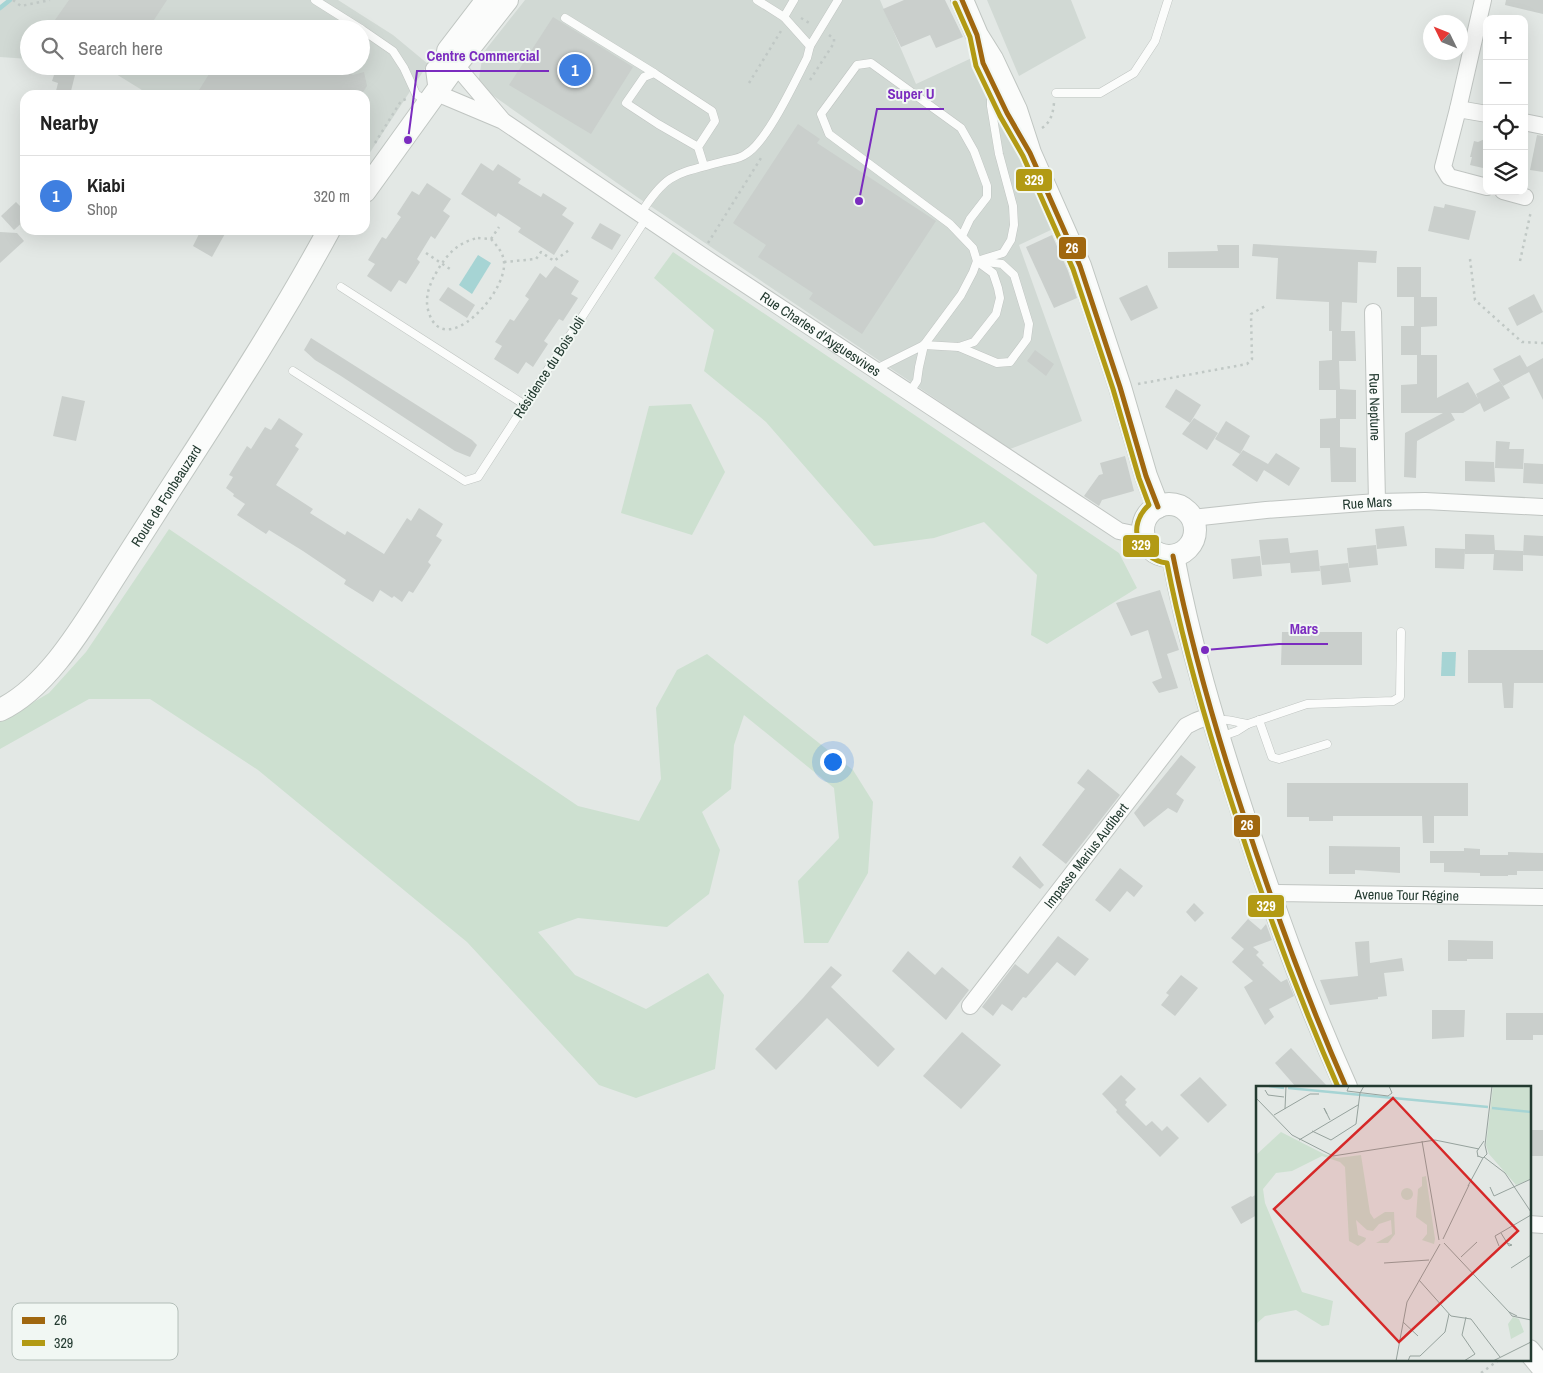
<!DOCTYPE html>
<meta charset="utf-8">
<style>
:root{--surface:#fff;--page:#f2f2f2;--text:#222;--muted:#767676;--line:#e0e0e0;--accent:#2563eb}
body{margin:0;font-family:"Archivo Narrow",sans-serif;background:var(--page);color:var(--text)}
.controls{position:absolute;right:15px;top:15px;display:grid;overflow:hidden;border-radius:10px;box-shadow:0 5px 20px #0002}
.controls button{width:45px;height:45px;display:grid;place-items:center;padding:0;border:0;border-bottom:1px solid var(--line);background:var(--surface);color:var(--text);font:25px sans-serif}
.compass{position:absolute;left:1423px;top:15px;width:45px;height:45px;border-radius:50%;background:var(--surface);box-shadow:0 5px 20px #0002;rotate:313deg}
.you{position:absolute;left:832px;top:761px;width:18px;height:18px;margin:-12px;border:4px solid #fff;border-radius:50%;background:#1a73e8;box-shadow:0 0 0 8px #1a73e833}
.badge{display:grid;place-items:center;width:32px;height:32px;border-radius:50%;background:var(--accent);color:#fff;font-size:16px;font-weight:700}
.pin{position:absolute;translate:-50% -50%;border:2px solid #fff;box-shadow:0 1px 5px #0006}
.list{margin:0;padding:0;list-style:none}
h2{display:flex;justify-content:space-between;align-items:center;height:65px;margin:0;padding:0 20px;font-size:21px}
h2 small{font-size:16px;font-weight:400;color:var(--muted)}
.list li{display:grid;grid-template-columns:32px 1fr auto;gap:15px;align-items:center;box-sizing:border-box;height:80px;padding:0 20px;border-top:1px solid var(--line)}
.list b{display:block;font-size:19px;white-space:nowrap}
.list p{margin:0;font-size:16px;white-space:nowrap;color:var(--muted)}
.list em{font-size:16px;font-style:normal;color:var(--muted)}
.icon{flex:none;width:28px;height:28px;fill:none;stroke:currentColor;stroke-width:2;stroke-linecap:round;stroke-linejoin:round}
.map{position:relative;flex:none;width:1543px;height:1373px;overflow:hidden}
.search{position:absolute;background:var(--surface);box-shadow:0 5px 20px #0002;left:20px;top:20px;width:350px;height:55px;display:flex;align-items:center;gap:12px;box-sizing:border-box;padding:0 18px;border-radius:28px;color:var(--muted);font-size:19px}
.panel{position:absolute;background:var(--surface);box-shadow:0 5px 20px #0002;left:20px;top:90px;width:350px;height:145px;border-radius:15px}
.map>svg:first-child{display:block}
.built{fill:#d1d9d4}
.green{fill:#cde0d0}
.water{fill:#a6d4d4}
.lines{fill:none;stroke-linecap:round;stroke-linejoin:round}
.stream{stroke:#a6d4d4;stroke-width:4.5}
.building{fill:#cacfcc}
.lane-casing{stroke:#c0c5c2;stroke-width:9}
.street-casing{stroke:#c0c5c2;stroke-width:18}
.secondary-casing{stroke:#c0c6c2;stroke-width:24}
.path{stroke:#c0c8c5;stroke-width:2.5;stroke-dasharray:2.5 4;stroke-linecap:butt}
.lane{stroke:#fbfcfb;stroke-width:8}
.street{stroke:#fbfcfb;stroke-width:16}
.secondary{stroke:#fbfcfb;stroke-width:22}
.bus-1-casing{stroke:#f1f7f3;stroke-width:9}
.bus-2-casing{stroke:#f1f7f3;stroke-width:9}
.bus-1{stroke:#a0670f;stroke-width:5}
.bus-2{stroke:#b29a14;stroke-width:5}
.labels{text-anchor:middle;stroke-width:4;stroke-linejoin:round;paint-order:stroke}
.street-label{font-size:14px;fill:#233a30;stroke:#f1f7f3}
.inset-river{fill:none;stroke:#a6d4d4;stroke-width:2.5}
.inset-road{fill:none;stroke:#96a29d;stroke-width:1}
.view{fill:#d62828;fill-opacity:0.15;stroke:#d62828;stroke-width:2.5}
.inset-edge{fill:none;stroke:#233a30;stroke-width:2.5}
.key{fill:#f1f7f3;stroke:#b3beb8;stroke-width:1}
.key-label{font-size:14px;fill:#233a30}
.leader{fill:none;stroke:#7b2cbf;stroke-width:2}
.callout-dot{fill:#7b2cbf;stroke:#f1f7f3;stroke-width:2}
.callout-label{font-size:15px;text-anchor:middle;font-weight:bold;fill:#7b2cbf;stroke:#f1f7f3;stroke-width:4;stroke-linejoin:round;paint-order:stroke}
.line-badge{stroke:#f1f7f3;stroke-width:2}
.badge-label{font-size:14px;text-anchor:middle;font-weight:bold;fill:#fff}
</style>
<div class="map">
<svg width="1543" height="1373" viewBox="0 0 1543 1373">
<rect width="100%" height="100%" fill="#e3e8e5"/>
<g class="built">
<polygon points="10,0 338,0 393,35 428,64 365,160 365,95 150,95 103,66 361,66 361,29 29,29 29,59 0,57 0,9"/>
<polygon points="525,0 880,0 916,84 976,56 1055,228 1019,245 1082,421 1010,449 637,197 478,85 483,53"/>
<polygon points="987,0 1071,0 1086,38 1019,76"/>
</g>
<g class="green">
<polygon points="673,252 1119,553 1137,588 1047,644 1031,635 1037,575 984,522 934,538 874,546 766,422 704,371 714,330 654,278"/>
<polygon points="691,404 725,472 692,535 621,513 649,406"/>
<polygon points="169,529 578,806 639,821 661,779 656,708 677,670 707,654 853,770 873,802 868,873 828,943 804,943 798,881 839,838 834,788 744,715 734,745 731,789 702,812 720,850 709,894 667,927 578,918 538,932 575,975 646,1009 708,973 724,995 715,1069 636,1098 599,1085 467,942 258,770 150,699 89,699 0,749 0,722 49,693 86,652"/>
</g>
<g class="water">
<polygon points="478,255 491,263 472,294 459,285"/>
<polygon points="1442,652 1456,652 1455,676 1441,676"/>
</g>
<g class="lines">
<polyline class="stream" points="0,8 10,0"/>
</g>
<g class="building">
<polygon points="69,0 167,0 148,29 69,29 55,20"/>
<polygon points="904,0 945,0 963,37 936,48 930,35 901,47 883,9"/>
<polygon points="1506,0 1543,0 1543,14 1505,5"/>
<polygon points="553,17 633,67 591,134 509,85"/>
<polygon points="57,66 76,71 70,95 55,95 58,83 52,81"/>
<polygon points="214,66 229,66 238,72 241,66 339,66 353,75 364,72 367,86 361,95 196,95"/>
<polygon points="798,124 820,139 817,143 936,221 862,334 809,299 813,293 758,257 766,245 733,223"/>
<polygon points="1537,135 1543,136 1543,172 1530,170"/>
<polygon points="1487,138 1487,153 1483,168 1470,165 1472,157 1470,157 1474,141 1478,142"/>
<polygon points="481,163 493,171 498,164 521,179 518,183 541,197 543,193 567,208 562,215 574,223 554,255 518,232 521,228 498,213 496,217 461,194"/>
<polygon points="427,183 451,199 443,211 450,216 435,239 431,236 417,259 420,262 406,284 399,280 391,292 367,276 375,264 368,260 382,237 386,239 401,217 397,214 412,191 419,195"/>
<polygon points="16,202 25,211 25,220 14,230 1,216"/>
<polygon points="1445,204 1476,211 1469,240 1428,231 1434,206 1444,208"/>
<polygon points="600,223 621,235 612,250 591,238"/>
<polygon points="201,230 227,230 212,257 193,246"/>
<polygon points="0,232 17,233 24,241 0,263"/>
<polygon points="1052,235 1068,271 1077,298 1054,308 1026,247"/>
<polygon points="1253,244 1377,251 1376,263 1358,262 1357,303 1342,302 1341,331 1335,331 1355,331 1356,361 1339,361 1340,389 1356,390 1356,419 1340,419 1340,447 1356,448 1356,482 1331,482 1330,448 1320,448 1320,419 1336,418 1336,390 1319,390 1319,361 1332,360 1332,331 1329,331 1329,302 1276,299 1278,258 1252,256"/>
<polygon points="1217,245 1239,245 1239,268 1168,268 1168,252 1218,251"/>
<polygon points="555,266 579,281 571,294 578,298 563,321 559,319 544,341 548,344 533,367 526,362 518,374 494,359 502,346 495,342 510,319 514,321 529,299 525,296 540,273 546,278"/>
<rect x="1397" y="267" width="24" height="30"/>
<polygon points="1147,285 1158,308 1131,321 1119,298"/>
<polygon points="448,287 475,305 467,318 439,300"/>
<polygon points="1534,294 1543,312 1517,326 1508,308"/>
<polygon points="1414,297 1437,297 1437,326 1421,327 1421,355 1437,355 1437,398 1468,382 1478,399 1476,394 1500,381 1510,398 1484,412 1480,403 1463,413 1451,413 1455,420 1417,441 1416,478 1404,477 1405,433 1443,413 1401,413 1401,385 1417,384 1417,355 1401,355 1401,326 1414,326"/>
<polygon points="311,338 472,440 477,445 470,457 455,451 341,376 315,360 304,350"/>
<polygon points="1035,350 1054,364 1046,376 1027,361"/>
<polygon points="1520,355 1527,367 1543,358 1543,400 1529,372 1503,386 1493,369"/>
<polygon points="1176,389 1201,405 1190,423 1165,407"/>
<polygon points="62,396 85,401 76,441 53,436"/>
<polygon points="279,418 303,434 295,446 299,449 276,485 313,509 310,513 345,535 347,531 384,554 407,518 411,521 419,508 443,524 436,536 442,540 428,562 431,565 413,593 409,591 402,602 394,596 392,598 380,590 373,602 344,584 346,580 303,551 269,530 266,534 237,515 245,504 233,496 234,494 226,488 233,477 229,475 247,446 251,449 265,427 271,430"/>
<polygon points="1194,418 1218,433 1207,450 1182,434"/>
<polygon points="1226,421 1250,436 1240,454 1215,439"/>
<polygon points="1496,441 1510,442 1509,449 1524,449 1523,469 1495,468"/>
<polygon points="1243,450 1268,464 1276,453 1300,468 1289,486 1264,470 1257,482 1232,465"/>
<polygon points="1125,456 1134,491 1102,500 1099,506 1084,496 1099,475 1103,474 1100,463"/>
<polygon points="1465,461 1494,462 1495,482 1465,481"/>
<polygon points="1524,463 1543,464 1543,484 1523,483"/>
<polygon points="1404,526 1407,546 1377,549 1375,529"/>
<polygon points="1465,534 1494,535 1495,550 1523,551 1523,571 1493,570 1494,554 1465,554 1465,550 1464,569 1435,568 1435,548 1465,549"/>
<polygon points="1524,535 1543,536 1543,556 1523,555"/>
<polygon points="1288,538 1290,553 1318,550 1320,571 1291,573 1290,563 1262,565 1259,540"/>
<polygon points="1376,545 1378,565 1349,568 1347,548"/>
<polygon points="1260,556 1262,576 1233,579 1231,559"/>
<polygon points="1348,563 1351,582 1322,585 1320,566"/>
<polygon points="1160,590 1179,650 1167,654 1178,688 1159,693 1152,682 1162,678 1148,630 1131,636 1116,603"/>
<polygon points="1282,632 1362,632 1362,665 1281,665"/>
<polygon points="1468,650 1543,650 1543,683 1514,683 1513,708 1504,708 1502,683 1468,683"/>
<polygon points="1181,755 1196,767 1176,794 1184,800 1177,813 1168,808 1144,827 1134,813"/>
<polygon points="1088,769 1120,795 1066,864 1042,845 1085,789 1077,783"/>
<polygon points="1287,783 1468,783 1468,816 1434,816 1434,843 1423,843 1422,816 1333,816 1333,821 1309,821 1309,817 1287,817"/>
<polygon points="1329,846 1400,847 1400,873 1355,870 1355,874 1329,874"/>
<polygon points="1464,848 1480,849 1480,855 1508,855 1508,852 1543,853 1543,871 1517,871 1517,875 1508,875 1508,876 1480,876 1480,873 1444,872 1444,863 1430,863 1430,851 1464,851"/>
<polygon points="1020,856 1044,885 1040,889 1012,867"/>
<polygon points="1120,868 1143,886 1134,897 1127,891 1110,912 1095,900"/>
<polygon points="1194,903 1204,913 1195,922 1186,912"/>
<polygon points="1248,919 1261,930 1266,924 1272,940 1253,947 1259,952 1256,955 1264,963 1262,965 1281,982 1287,979 1294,996 1269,1009 1274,1017 1265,1025 1244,987 1253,981 1232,962 1244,949 1231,938"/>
<polygon points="1058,936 1089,959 1075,976 1057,962 1026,998 1023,997 1012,1011 1002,1004 993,1016 982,1007 1015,964 1028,974"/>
<polygon points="1448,940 1493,941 1493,959 1467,959 1467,961 1448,961"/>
<polygon points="1369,941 1370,963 1402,958 1404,971 1384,973 1387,996 1378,997 1378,999 1330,1005 1320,980 1358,976 1355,942"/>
<polygon points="908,951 935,975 942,967 969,990 946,1020 892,971"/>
<polygon points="831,966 842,975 831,987 895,1049 878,1067 827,1018 776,1070 755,1049 803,998"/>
<polygon points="1181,975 1198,988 1175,1016 1161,1005 1169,995 1166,993"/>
<polygon points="1432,1010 1465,1010 1464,1037 1432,1039"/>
<polygon points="1506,1013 1543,1013 1543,1035 1533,1035 1533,1040 1506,1040"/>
<polygon points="962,1032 1001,1065 961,1109 923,1076"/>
<polygon points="1291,1048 1328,1087 1296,1087 1275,1063"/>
<polygon points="1121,1075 1136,1089 1125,1100 1127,1102 1125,1105 1146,1126 1152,1121 1162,1131 1167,1126 1179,1138 1160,1157 1116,1112 1117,1110 1102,1094"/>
<polygon points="1200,1077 1227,1105 1208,1123 1180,1095"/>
<rect x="1529" y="1130" width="14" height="26"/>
<polygon points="1257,1194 1257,1215 1241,1224 1231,1207 1251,1196 1252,1197"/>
</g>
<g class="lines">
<defs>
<g id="lane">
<polyline points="315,0 361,29"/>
<polyline points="757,0 784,17"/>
<polyline points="794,0 784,17 810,46 838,0"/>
<polyline points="565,18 654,73"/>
<polyline points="361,29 393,51 404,68 416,94 427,102"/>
<polyline points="1056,93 1100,93 1134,73 1155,41 1168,0"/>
<polyline points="698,147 715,121 712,111 654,73 644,77 626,103 658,124 698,147 704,166"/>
<path d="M 641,213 C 667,172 676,174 721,162 C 728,160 740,159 746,154 C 767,142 795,81 807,58 L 810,46"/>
<polyline points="977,261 1003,253 1011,240 1014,225 1013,206 999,154 991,106 991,81"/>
<polyline points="341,287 525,405"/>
<polyline points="924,345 961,295 973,272 977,261 973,248 950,224 829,134 821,114 857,65 871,63 961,128 974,151 987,186 987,197 970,219 962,236"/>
<polyline points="924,345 959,347 974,342 996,314 1000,298 998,288 993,273 978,262"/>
<polyline points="959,347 997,363 1010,362 1027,339 1029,324 1014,275 1002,264 979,261"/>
<polyline points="293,371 465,481 478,477 647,217"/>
<polyline points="878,372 882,366 924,345 919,367 917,381 909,393"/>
<path d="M 1217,720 C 1227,718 1238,723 1248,724 L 1237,731 L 1220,737"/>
<polyline points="1259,720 1272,757 1279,759 1327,744"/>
<polyline points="1248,724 1307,704 1393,701 1400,697 1401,632"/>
</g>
<g id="street">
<polyline points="1483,0 1458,109 1443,167 1449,177 1487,187"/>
<polyline points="1458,109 1487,114"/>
<path id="s1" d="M 503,121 L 459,69 L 455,66 L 434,69 L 437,92 L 446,97 L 503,121 L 707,259 L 1119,531 L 1143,536"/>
<polyline points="1524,122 1543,126"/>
<polyline points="1503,191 1525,197"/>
<path id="s2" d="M 1373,312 L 1377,502"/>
<path id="s3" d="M 1192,518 L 1266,510 L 1377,502 L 1425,501 L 1543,507"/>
<path id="s4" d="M 1269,895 L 1277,893 L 1543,897"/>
<path id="s5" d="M 970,1006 L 1186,726 L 1196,721 L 1212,715"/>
<polyline points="1529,1224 1543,1225"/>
</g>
<g id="secondary">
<polyline points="962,0 977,35 992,59 1016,110 1030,153 1080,266 1120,387 1146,476 1158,507"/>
<polyline points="448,51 487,0"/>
<polyline points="365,191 455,66 507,0"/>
<circle cx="1169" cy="530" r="26"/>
<path d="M 1173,556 C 1189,642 1214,725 1241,808 C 1271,902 1305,996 1346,1087"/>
<path id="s6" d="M 0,710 C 45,689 80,631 106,590 C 123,563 140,537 157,510 C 216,418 277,326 329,230"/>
<polyline points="1529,1351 1543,1368"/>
</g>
</defs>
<use href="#lane" class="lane-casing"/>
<use href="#street" class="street-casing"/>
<use href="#secondary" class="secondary-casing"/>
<g class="path">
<polyline points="13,0 21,6 50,0"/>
<polyline points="801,18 811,24"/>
<polyline points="810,80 834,43 834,39 829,35"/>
<polyline points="749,83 781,31"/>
<path d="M 1042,128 C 1051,122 1053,113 1054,103"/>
<polyline points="375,143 401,101 406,99"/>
<path d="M 478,238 L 491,239 C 497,246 503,252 504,262 C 507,294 444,360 429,313 C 424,299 429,285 436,273 C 446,255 458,242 478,238 Z"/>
<polyline points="491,239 499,227"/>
<polyline points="708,243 761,158"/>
<polyline points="426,253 450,269"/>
<polyline points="1470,259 1475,300 1522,342 1543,343"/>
<polyline points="1520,261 1531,211"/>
<polyline points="504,262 536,259 541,252 554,261 569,250"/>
<polyline points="1138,384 1247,364 1252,359 1251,314 1267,305"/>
<polyline points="1481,1373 1500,1359"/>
</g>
<use href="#lane" class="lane"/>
<use href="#street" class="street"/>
<use href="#secondary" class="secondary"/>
<defs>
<g id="bus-1">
<polyline points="962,0 977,35 983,63 1007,113 1030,153 1080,266 1120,387 1146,476 1158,507"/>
<path d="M 1173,556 C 1190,640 1213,722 1240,804 C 1271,900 1305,994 1346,1087"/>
</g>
<path id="bus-2" d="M 955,3 L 970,37 L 976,66 L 1000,116 L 1023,156 L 1073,269 L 1113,389 L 1139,478 L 1149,505 C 1126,525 1137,559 1167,563 C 1183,646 1207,727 1233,807 C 1263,902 1298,995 1338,1087"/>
</defs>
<use href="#bus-1" class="bus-1-casing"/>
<use href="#bus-2" class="bus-2-casing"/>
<use href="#bus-1" class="bus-1"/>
<use href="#bus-2" class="bus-2"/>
</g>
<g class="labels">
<g class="street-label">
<text dy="5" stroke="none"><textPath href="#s1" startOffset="572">Rue Charles d'Ayguesvives</textPath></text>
<text transform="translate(549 367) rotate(-57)" y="5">Résidence du Bois Joli</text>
<text dy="5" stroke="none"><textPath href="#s2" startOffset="95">Rue Neptune</textPath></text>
<text dy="5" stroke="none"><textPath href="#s6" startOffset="274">Route de Fonbeauzard</textPath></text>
<text dy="5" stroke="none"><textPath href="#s3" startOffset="176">Rue Mars</textPath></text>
<text dy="5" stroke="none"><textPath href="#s5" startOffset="190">Impasse Marius Audibert</textPath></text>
<text dy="5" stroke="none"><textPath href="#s4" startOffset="138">Avenue Tour Régine</textPath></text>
</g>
</g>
<g transform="translate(1256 1086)">
<rect width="275" height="275" fill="#e3e8e5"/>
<path d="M 237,0 L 275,0 L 275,93 L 260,99 L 233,68 L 230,59 ZM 25,46 L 68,68 L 81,72 L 105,69 L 114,127 L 118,133 L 129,126 L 138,126 L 139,148 L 132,157 L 120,157 L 136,148 L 135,134 L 123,138 L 117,145 L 111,144 L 100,134 L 102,149 L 110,152 L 109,155 L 102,160 L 93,155 L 89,81 L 84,76 L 66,70 L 36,85 L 20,87 L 7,103 L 9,117 L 46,206 L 77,215 L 73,239 L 66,240 L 40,224 L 9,230 L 0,238 L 0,69 ZM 170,90 L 179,153 L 178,158 L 166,154 L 171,148 L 171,139 L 160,131 L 162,103 L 166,100 L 166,91 ZM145 108a6 6 0 1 1 12 0a6 6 0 1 1-12 0ZM 257,231 L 263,233 L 268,246 L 255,253 L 252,238 Z" fill="#cde0d0"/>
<path class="inset-river" d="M 13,0 L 28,2M 32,2 L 232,21M 236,22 L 275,26"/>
<path class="inset-road" d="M 93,0 L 91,5 L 132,10 L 136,7 L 133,0M 9,4 L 12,9 L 28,11M 0,12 L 36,49 L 77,70 L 179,54 L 223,63M 29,23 L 30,0M 71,28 L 68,22 L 74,34M 18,29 L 54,8 L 63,8M 56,45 L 75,54 L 100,38 L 104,7 L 108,0M 43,54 L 102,19M 166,55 L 183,154M 222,70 L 227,72 L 231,68 L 229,59 L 236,0M 222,71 L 221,65 L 228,55M 228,71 L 249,87 L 275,126M 212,100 L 227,72M 234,101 L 238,110 L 275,93M 245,147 L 253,160 L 256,159 L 251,157M 187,153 L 213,99M 188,157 L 253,226M 243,160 L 239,150 L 275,129M 205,171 L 221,156M 128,177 L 173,174M 255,182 L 275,169M 163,194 L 195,230 L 215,233 L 244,271M 261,230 L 253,226 L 256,230 L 275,234M 147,236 L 162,250M 140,275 L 151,216 L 184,158M 152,275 L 154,270 L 164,270 L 189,246 L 193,228M 208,275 L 219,268 L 206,249 L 210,231M 237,275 L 275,256"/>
<path class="view" d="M 137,12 L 262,145 L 143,256 L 18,123 Z"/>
<rect width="275" height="275" class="inset-edge"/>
</g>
<rect x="12" y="1303" width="166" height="57" rx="8" class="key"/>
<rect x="22" y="1317" width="23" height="7" fill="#a0670f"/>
<rect x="22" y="1340" width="23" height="6" fill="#b29a14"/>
<g class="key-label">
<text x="54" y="1325">26</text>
<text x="54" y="1348">329</text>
</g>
<path class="leader" d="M408 140L417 71H549M859 201L877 109H944M1205 650L1279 644H1328"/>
<g class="callout-dot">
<circle cx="408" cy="140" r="5"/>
<circle cx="859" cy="201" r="5"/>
<circle cx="1205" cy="650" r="5"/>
</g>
<g class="callout-label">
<text x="483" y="61">Centre Commercial</text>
<text x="911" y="99">Super U</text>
<text x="1304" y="634">Mars</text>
</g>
<g class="line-badge">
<rect x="1015" y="168" width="38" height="24" rx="5" fill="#b29a14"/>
<rect x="1058" y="236" width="29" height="24" rx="5" fill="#a0670f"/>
<rect x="1122" y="534" width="38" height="24" rx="5" fill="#b29a14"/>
<rect x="1233" y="814" width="28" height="24" rx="5" fill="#a0670f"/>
<rect x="1247" y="894" width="38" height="24" rx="5" fill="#b29a14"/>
</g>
<g class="badge-label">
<text x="1034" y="185">329</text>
<text x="1072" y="253">26</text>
<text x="1141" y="550">329</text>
<text x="1247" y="830">26</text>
<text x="1266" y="911">329</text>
</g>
</svg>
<div class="controls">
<button>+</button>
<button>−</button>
<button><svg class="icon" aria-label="locate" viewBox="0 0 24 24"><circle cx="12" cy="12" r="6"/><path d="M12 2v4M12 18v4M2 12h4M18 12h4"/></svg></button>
<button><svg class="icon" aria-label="layers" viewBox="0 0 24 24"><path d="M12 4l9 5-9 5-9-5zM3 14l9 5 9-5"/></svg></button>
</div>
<svg class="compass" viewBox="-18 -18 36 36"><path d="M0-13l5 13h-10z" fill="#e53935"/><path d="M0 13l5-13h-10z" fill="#767676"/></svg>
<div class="you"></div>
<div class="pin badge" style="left:575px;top:70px;background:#3f7fe0">1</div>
<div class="search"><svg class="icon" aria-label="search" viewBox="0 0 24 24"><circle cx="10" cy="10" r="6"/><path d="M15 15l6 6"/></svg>Search here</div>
<section class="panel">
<h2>Nearby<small></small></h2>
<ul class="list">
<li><span class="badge" style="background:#3f7fe0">1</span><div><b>Kiabi</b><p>Shop</p></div><em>320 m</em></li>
</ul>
</section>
</div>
